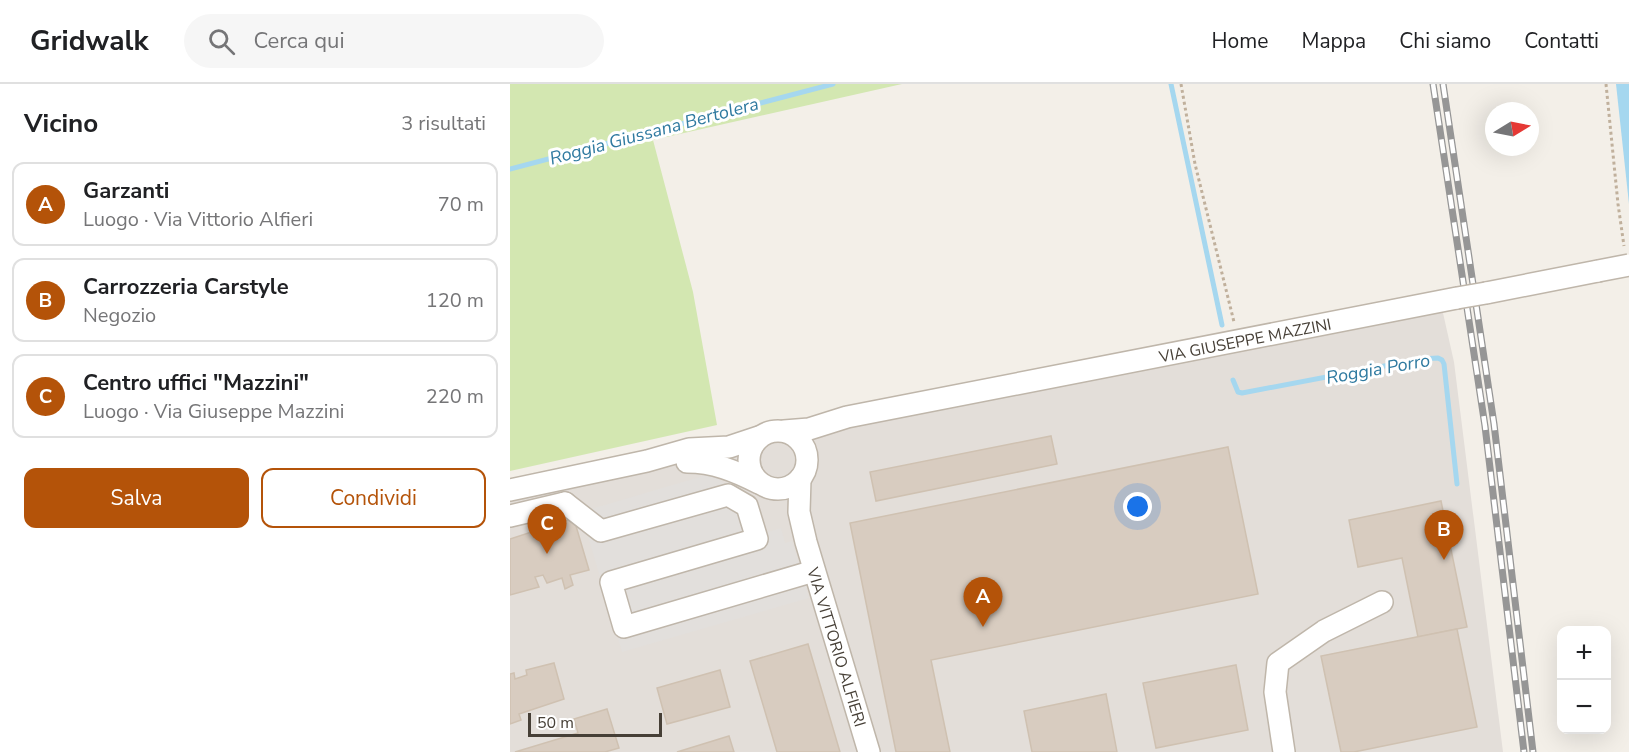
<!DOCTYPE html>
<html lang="it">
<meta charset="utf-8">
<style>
:root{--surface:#fff;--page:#f6f6f6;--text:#202124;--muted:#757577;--line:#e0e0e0;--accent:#b45309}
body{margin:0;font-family:"Nunito Sans",sans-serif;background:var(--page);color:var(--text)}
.controls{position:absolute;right:18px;bottom:18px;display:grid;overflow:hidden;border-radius:12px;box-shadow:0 6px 24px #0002}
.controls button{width:54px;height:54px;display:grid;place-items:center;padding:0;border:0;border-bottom:2px solid var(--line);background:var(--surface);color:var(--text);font:30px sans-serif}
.compass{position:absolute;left:975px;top:18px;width:54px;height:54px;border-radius:50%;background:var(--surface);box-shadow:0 6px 24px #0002;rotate:80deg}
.scale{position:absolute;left:18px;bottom:15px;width:134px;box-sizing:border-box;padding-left:6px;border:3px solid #463f36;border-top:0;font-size:16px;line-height:21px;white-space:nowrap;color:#463f36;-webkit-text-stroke:4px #fff;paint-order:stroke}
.you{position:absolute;left:628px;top:423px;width:21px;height:21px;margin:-15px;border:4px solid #fff;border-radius:50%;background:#1a73e8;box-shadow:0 0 0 9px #1a73e833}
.badge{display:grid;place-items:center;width:39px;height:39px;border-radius:50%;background:var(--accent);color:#fff;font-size:20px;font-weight:700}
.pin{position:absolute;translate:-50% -50px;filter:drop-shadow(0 2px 3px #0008)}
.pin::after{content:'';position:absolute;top:32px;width:21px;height:18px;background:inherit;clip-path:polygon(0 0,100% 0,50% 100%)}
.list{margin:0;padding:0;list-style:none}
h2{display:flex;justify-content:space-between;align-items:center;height:78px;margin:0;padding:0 24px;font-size:26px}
h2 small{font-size:20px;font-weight:400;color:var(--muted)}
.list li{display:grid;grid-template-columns:39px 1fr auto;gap:18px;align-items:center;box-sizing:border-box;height:84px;margin:0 12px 12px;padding:0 12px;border:2px solid var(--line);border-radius:12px}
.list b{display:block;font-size:22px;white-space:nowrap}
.list p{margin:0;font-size:20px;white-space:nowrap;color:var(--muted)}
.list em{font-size:20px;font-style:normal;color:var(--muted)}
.actions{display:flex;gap:12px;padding:18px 24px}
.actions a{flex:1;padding:14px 0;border:2px solid var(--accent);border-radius:12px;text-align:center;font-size:21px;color:var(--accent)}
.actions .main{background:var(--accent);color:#fff}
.icon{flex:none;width:33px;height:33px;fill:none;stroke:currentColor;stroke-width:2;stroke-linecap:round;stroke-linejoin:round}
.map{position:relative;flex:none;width:1119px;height:668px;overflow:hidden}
header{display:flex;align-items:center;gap:36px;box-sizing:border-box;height:84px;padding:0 30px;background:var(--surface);border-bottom:2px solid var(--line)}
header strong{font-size:28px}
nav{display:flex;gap:33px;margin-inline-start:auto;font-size:21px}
.search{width:420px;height:54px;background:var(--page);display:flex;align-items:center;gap:15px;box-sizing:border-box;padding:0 21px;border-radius:33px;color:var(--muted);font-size:22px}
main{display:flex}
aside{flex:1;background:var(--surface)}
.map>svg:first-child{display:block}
.industrial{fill:#e3ded9}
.green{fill:#d3e7b1}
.parking{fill:#e2dfdc}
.water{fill:#a5d7ef}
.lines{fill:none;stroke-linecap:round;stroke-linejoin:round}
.stream{stroke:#a5d7ef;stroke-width:5}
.building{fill:#d8ccc0;stroke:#cfc1b1;stroke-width:1.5}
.minor-casing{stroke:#bfb6aa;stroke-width:24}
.path{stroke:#c0b09c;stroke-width:3;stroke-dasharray:3 3;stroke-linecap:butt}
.minor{stroke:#fff;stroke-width:21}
.rail-casing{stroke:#969696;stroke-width:7}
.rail{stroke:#fff;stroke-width:4.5;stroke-dasharray:14;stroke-linecap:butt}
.minor-bridge-casing{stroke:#bfb6aa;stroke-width:24;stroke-linecap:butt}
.minor-bridge{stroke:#fff;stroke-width:21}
.labels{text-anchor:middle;stroke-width:6;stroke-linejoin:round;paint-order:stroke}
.street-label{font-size:16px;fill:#463f36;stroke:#fff}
.water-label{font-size:18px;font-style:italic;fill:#2f7aa0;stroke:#fff}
</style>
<header>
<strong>Gridwalk</strong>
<div class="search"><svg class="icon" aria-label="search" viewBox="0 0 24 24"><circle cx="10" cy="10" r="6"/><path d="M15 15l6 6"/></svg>Cerca qui</div>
<nav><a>Home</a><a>Mappa</a><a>Chi siamo</a><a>Contatti</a></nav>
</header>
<main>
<aside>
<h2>Vicino<small>3 risultati</small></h2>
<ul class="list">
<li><span class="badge">A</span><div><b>Garzanti</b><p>Luogo · Via Vittorio Alfieri</p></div><em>70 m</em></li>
<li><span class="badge">B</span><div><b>Carrozzeria Carstyle</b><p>Negozio</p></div><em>120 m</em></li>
<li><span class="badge">C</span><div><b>Centro uffici &quot;Mazzini&quot;</b><p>Luogo · Via Giuseppe Mazzini</p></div><em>220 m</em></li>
</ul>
<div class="actions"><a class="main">Salva</a><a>Condividi</a></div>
</aside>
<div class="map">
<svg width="1119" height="668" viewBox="0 0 1119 668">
<rect width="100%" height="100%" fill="#f3efe8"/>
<polygon class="industrial" points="931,220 944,278 993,668 0,668 0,411"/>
<polygon class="green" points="0,0 392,0 143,56 183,208 207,341 0,387"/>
<polygon class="parking" points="200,390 246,419 255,449 271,444 275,459 282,457 299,514 112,568 71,428"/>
<polygon class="water" points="1106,0 1119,0 1119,120"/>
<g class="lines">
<g class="stream">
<polyline points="661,0 712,241"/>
<polyline points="0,85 323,0"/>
<polyline points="723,296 728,308 732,309 911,275 928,274 932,276 934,280 947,400"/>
</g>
</g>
<g class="building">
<polygon points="541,352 547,380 366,417 360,388"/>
<polygon points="718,363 748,510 421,576 440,668 386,668 340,439"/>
<polygon points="931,417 957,543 908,553 892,474 848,483 839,436"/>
<polygon points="58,436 66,442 79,486 60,491 63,501 55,505 52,494 37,499 33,491 25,493 29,503 0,511 0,455"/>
<polygon points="947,545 967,643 844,668 831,668 811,572"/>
<polygon points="298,560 330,668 267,668 240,577"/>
<polygon points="44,579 54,615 9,630 11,636 0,640 0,590 4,589 5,595 17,591 16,586"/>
<polygon points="726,581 738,646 646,664 633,599"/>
<polygon points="210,586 220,623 157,640 147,604"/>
<polygon points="596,610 607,668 522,668 514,627"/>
<polygon points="97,625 109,664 95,668 5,668 68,649 64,635"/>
<polygon points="219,652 224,668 167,668"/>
</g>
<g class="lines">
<defs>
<g id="minor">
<polyline points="976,209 1088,187"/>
<circle cx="268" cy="376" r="29"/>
<polyline points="274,347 299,345 337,333 947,214"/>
<path d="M 177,378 C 204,378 225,387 249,399"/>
<polyline points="290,395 289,428 296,458 359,668"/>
<polyline points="0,406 137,377 179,365 219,363 249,353"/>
<polyline points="55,419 91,447 218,411 237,422 247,455 101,498 114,543 304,487"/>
<polyline points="0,432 55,419"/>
<polyline points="774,668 765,608 768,579 814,547 872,518"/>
</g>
</defs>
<use href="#minor" class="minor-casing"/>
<g class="path">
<polyline points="671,0 685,80 724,238"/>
<polyline points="1096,0 1108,120 1114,162"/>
</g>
<use href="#minor" class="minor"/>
<defs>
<g id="rail">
<polyline points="923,0 975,342 1014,668"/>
<polyline points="933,0 984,340 1023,668"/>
</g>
</defs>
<use href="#rail" class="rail-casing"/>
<use href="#rail" class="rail"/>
<defs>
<g id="minor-bridge">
<polyline points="1088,187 1119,181"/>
<polyline points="947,214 976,209"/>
</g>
</defs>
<use href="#minor-bridge" class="minor-bridge-casing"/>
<use href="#minor-bridge" class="minor-bridge"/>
</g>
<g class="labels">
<g class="street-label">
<text transform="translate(735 256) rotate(-11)" y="6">VIA GIUSEPPE MAZZINI</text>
<text transform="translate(327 563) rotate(73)" y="6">VIA VITTORIO ALFIERI</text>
</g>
<g class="water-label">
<text transform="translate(144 47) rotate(-15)" y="6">Roggia Giussana Bertolera</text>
<text transform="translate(868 285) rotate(-10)" y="6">Roggia Porro</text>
</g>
</g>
</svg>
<div class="controls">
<button>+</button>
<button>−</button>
</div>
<svg class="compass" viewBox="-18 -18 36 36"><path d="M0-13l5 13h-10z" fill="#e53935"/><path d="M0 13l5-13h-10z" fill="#757577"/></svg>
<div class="scale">50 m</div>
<div class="you"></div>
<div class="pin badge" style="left:473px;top:543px">A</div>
<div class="pin badge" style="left:934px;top:476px">B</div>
<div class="pin badge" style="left:37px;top:470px">C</div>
</div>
</main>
